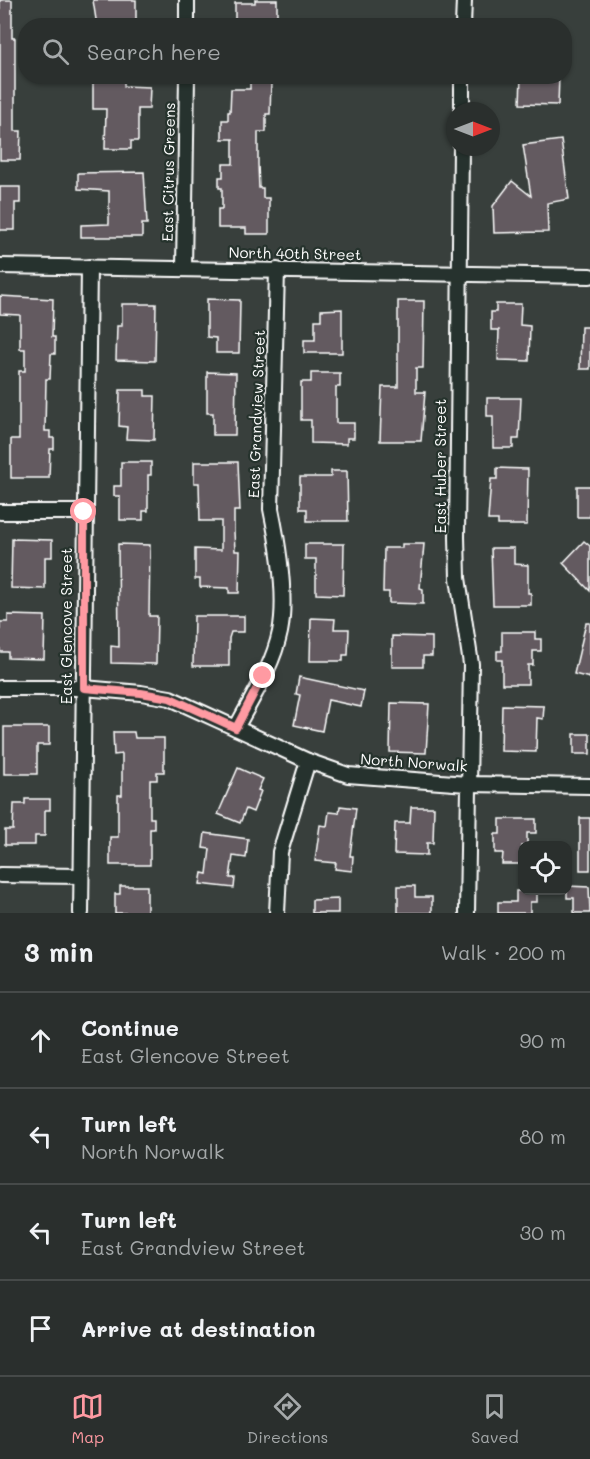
<!DOCTYPE html>
<meta charset="utf-8">
<style>
:root{--surface:#2a2f2d;--page:#323735;--text:#f1f3f6;--muted:#a5a9aa;--line:#464a49;--accent:#ff9aa2}
body{margin:0;font-family:Mali,sans-serif;background:var(--page);color:var(--text)}
.controls{position:absolute;right:18px;bottom:18px;display:grid;overflow:hidden;border-radius:12px;box-shadow:0 2px 4px #0004}
.controls button{width:54px;height:54px;display:grid;place-items:center;padding:0;border:0;border-bottom:2px solid var(--line);background:var(--surface);color:var(--text);font:30px sans-serif}
.compass{position:absolute;left:446px;top:102px;width:54px;height:54px;border-radius:50%;background:var(--surface);box-shadow:0 2px 4px #0004;rotate:90deg}
.stop{position:absolute;width:18px;height:18px;margin:-14px;border:4px solid #ff9aa2;border-radius:50%;background:#fff}
.stop.end{background:#ff9aa2;border-color:#fff;box-shadow:0 2px 6px #0008}
.list{margin:0;padding:0;list-style:none}
h2{display:flex;justify-content:space-between;align-items:center;height:78px;margin:0;padding:0 24px;font-size:26px}
h2 small{font-size:20px;font-weight:400;color:var(--muted)}
.list li{display:grid;grid-template-columns:39px 1fr auto;gap:18px;align-items:center;box-sizing:border-box;height:96px;padding:0 24px;border-top:2px solid var(--line)}
.list b{display:block;font-size:22px;white-space:nowrap}
.list p{margin:0;font-size:20px;white-space:nowrap;color:var(--muted)}
.list em{font-size:20px;font-style:normal;color:var(--muted)}
.icon{flex:none;width:33px;height:33px;fill:none;stroke:currentColor;stroke-width:2;stroke-linecap:round;stroke-linejoin:round}
.map{position:relative;flex:none;width:590px;height:913px;overflow:hidden}
.search{position:absolute;background:var(--surface);box-shadow:0 2px 4px #0004;left:18px;right:18px;top:18px;height:66px;display:flex;align-items:center;gap:15px;box-sizing:border-box;padding:0 21px;border-radius:24px;color:var(--muted);font-size:22px}
.sheet{height:462px;background:var(--surface)}
nav{display:flex;justify-content:space-around;align-items:center;box-sizing:border-box;height:84px;border-top:2px solid var(--line);background:var(--surface);font-size:16px;color:var(--muted)}
nav a{display:grid;justify-items:center;gap:3px}
nav .on{color:var(--accent)}
.map>svg:first-child{display:block}
.building{fill:#635a60;stroke:#fff;stroke-width:1.5}
.lines{fill:none;stroke-linecap:round;stroke-linejoin:round}
.minor-casing{stroke:#fff;stroke-width:18}
.minor{stroke:#26332d;stroke-width:14}
.route{stroke:#ff9aa2;stroke-width:8}
.labels{text-anchor:middle;stroke-width:4.5;stroke-linejoin:round;paint-order:stroke}
.street-label{font-size:15px;fill:#fff;stroke:#26332d}
</style>
<div class="map">
<svg width="590" height="913" viewBox="0 0 590 913">
<rect width="100%" height="100%" fill="#383f3c"/>
<filter id="ink" filterUnits="userSpaceOnUse"><feTurbulence type="fractalNoise" baseFrequency=".0167" numOctaves="2"/><feDisplacementMap in="SourceGraphic" scale="12" xChannelSelector="R" yChannelSelector="G"/><feConvolveMatrix kernelMatrix="1 2 1 2 8 2 1 2 1" color-interpolation-filters="sRGB"/></filter>
<g filter="url(#ink)">
<g class="building">
<polygon points="0,0 12,0 12,38 15,38 15,131 21,131 20,160 0,160"/>
<polygon points="93,0 136,0 136,26 97,26"/>
<polygon points="255,0 277,0 277,26 235,26 235,3 255,3"/>
<polygon points="521,76 559,76 558,105 520,104"/>
<polygon points="93,80 124,80 124,86 150,87 149,109 138,109 138,141 131,141 131,149 105,149 106,109 93,109"/>
<polygon points="250,81 271,82 270,114 266,114 266,132 258,132 258,164 259,188 263,188 263,198 269,198 269,234 246,234 246,228 218,228 218,209 222,209 222,188 219,188 219,177 223,177 223,164 233,164 233,139 222,139 222,120 228,120 228,112 230,112 231,89 250,89"/>
<polygon points="561,140 569,199 547,203 548,232 494,233 493,206 512,181 531,196 523,145"/>
<polygon points="144,172 147,224 142,224 142,237 81,237 81,225 109,224 109,191 78,189 78,173"/>
<polygon points="0,187 20,187 20,203 15,203 15,230 0,230"/>
<polygon points="0,296 53,299 52,337 55,337 55,354 51,354 50,379 46,379 45,431 50,431 50,438 54,438 54,449 50,449 49,478 11,478 11,439 19,439 19,371 25,371 25,349 20,349 20,315 0,314"/>
<polygon points="207,299 240,300 239,353 216,353 216,338 207,337"/>
<polygon points="398,301 424,301 423,368 416,368 416,392 425,392 421,441 380,441 382,387 398,387"/>
<polygon points="122,304 156,304 155,361 116,360 117,326 122,326"/>
<polygon points="496,304 521,304 520,325 530,326 529,361 498,360 499,330 491,330 491,312 496,312"/>
<polygon points="342,309 342,353 304,353 304,340 315,340 315,320 321,320 321,310"/>
<polygon points="581,327 590,327 590,369 580,369"/>
<polygon points="207,372 236,373 235,435 213,435 213,413 207,413"/>
<polygon points="311,373 340,373 340,387 336,387 336,423 354,423 354,438 347,438 347,444 311,443 311,420 301,420 301,382 311,382"/>
<polygon points="120,390 145,390 145,396 155,396 154,440 126,439 127,427 119,426"/>
<polygon points="487,398 521,398 519,439 513,439 513,448 493,448 493,416 487,416"/>
<polygon points="121,462 151,462 151,475 148,475 148,511 143,511 143,520 120,520 120,496 114,496 114,486 121,486"/>
<polygon points="194,462 238,462 240,511 234,511 234,531 235,551 240,551 239,593 229,593 229,588 200,587 200,579 195,579 195,549 221,550 221,521 200,521 199,483 194,483"/>
<polygon points="497,468 528,469 527,525 498,525 498,520 488,520 491,479 497,479"/>
<polygon points="331,471 347,471 348,521 307,521 307,509 300,509 300,477 331,477"/>
<rect x="577" y="486" width="13" height="31"/>
<polygon points="12,539 52,540 52,557 45,557 45,589 11,588"/>
<polygon points="584,541 590,546 590,591 563,563"/>
<polygon points="118,544 150,545 149,616 157,616 156,664 111,663 111,646 119,647"/>
<polygon points="305,544 344,544 343,595 316,594 316,559 305,559"/>
<polygon points="402,544 424,544 420,588 423,589 423,604 389,603 389,592 383,592 384,548 402,548"/>
<polygon points="491,548 514,548 514,564 528,565 528,593 531,593 531,605 493,605"/>
<polygon points="8,615 45,616 44,659 8,658 8,652 0,652 0,622 8,622"/>
<polygon points="194,616 244,616 244,632 231,632 229,638 229,666 193,666"/>
<polygon points="311,618 335,619 334,629 349,629 348,655 343,655 343,661 310,661"/>
<polygon points="586,623 590,623 590,678 574,674"/>
<polygon points="502,632 535,632 535,639 541,639 541,651 533,651 533,665 528,665 528,684 502,684 502,660 497,660 497,651 502,651"/>
<polygon points="392,636 432,637 432,656 423,656 423,667 392,667"/>
<polygon points="299,677 364,691 361,707 328,700 322,731 294,725 300,695 296,694"/>
<polygon points="391,703 429,704 426,753 390,752"/>
<polygon points="502,705 544,706 543,719 537,718 536,752 501,751"/>
<polygon points="4,727 49,727 49,745 37,745 37,774 4,774"/>
<polygon points="113,732 134,732 135,738 164,738 164,772 157,772 157,780 150,780 150,818 154,818 154,829 150,829 150,865 110,865 110,837 118,837 118,795 122,795 122,754 114,755"/>
<rect x="574" y="734" width="16" height="20"/>
<polygon points="238,768 263,779 258,790 261,791 253,812 246,809 240,823 218,814"/>
<polygon points="25,799 50,799 50,810 45,810 45,836 35,836 35,845 5,845 5,830 13,830 14,804 25,804"/>
<polygon points="340,806 356,808 350,856 353,856 352,871 335,869 336,863 315,861 320,825 327,826 329,812 339,813"/>
<polygon points="411,807 434,807 433,843 427,843 427,855 394,854 395,823 410,823"/>
<rect x="580" y="818" width="10" height="52"/>
<polygon points="500,819 536,819 536,833 527,833 527,846 522,846 522,864 502,864 503,853 495,853 495,834 500,834"/>
<polygon points="205,833 248,839 246,858 233,856 230,878 235,878 234,888 200,884 202,873 207,874 210,849 203,848"/>
<polygon points="120,886 147,886 147,913 115,913 115,894 120,894"/>
<polygon points="398,886 415,886 415,897 432,897 432,913 398,913"/>
<polygon points="567,886 589,887 590,913 574,913 574,898 567,898"/>
<polygon points="516,891 537,891 537,902 530,902 530,913 498,913 498,902 516,902"/>
<polygon points="338,899 338,913 312,913 312,900"/>
</g>
<g class="lines">
<defs>
<g id="minor">
<polyline points="187,26 187,0"/>
<polyline points="463,26 464,0"/>
<polyline points="462,111 462,76"/>
<polyline points="461,147 457,537 458,578 471,664 467,913"/>
<polyline points="0,266 590,276"/>
<polyline points="184,268 187,76"/>
<polyline points="0,512 84,512"/>
<polyline points="0,688 84,688 141,693 170,698 308,761 348,775 467,784 590,786"/>
<path d="M 236,728 C 252,698 273,666 280,632 C 287,597 278,543 271,509 L 277,270"/>
<polyline points="0,875 81,876"/>
<polyline points="81,913 89,267"/>
<polyline points="277,913 280,852 308,761"/>
</g>
</defs>
<use href="#minor" class="minor-casing"/>
<use href="#minor" class="minor"/>
</g>
</g>
<g class="lines" filter="url(#ink)">
<polyline class="route" points="84,512 84,688 141,693 170,698 236,728 263,676"/>
</g>
<g class="labels">
<g class="street-label">
<text transform="translate(169 172) rotate(-89)" y="5">East Citrus Greens</text>
<text transform="translate(295 254) rotate(1)" y="5">North 40th Street</text>
<text transform="translate(257 414) rotate(-88)" y="5">East Grandview Street</text>
<text transform="translate(441 466) rotate(-90)" y="5">East Huber Street</text>
<text transform="translate(67 626) rotate(-90)" y="5">East Glencove Street</text>
<text transform="translate(414 763) rotate(4)" y="5">North Norwalk</text>
</g>
</g>
</svg>
<div class="controls">
<button><svg class="icon" aria-label="locate" viewBox="0 0 24 24"><circle cx="12" cy="12" r="6"/><path d="M12 2v4M12 18v4M2 12h4M18 12h4"/></svg></button>
</div>
<svg class="compass" viewBox="-18 -18 36 36"><path d="M0-13l5 13h-10z" fill="#e53935"/><path d="M0 13l5-13h-10z" fill="#a5a9aa"/></svg>
<div class="stop" style="left:84px;top:512px"></div>
<div class="stop end" style="left:263px;top:676px"></div>
<div class="search"><svg class="icon" aria-label="search" viewBox="0 0 24 24"><circle cx="10" cy="10" r="6"/><path d="M15 15l6 6"/></svg>Search here</div>
</div>
<section class="sheet">
<h2>3 min<small>Walk · 200 m</small></h2>
<ul class="list">
<li><svg class="icon" aria-label="ahead" viewBox="0 0 24 24"><path d="M12 20V5M6 11l6-6 6 6"/></svg><div><b>Continue</b><p>East Glencove Street</p></div><em>90 m</em></li>
<li><svg class="icon" aria-label="left" viewBox="0 0 24 24"><path d="M17 20v-9H6M10 6l-5 5 5 5"/></svg><div><b>Turn left</b><p>North Norwalk</p></div><em>80 m</em></li>
<li><svg class="icon" aria-label="left" viewBox="0 0 24 24"><path d="M17 20v-9H6M10 6l-5 5 5 5"/></svg><div><b>Turn left</b><p>East Grandview Street</p></div><em>30 m</em></li>
<li><svg class="icon" aria-label="arrive" viewBox="0 0 24 24"><path d="M6 21V4h12l-3 4 3 4H6"/></svg><div><b>Arrive at destination</b></div></li>
</ul>
</section>
<nav>
<a class="on"><svg class="icon" aria-label="map" viewBox="0 0 24 24"><path d="M3 6l6-2 6 2 6-2v14l-6 2-6-2-6 2zM9 4v14M15 6v14"/></svg>Map</a>
<a><svg class="icon" aria-label="directions" viewBox="0 0 24 24"><path d="M12 3l9 9-9 9-9-9zM9 14v-3h6M13 9l2 2-2 2"/></svg>Directions</a>
<a><svg class="icon" aria-label="saved" viewBox="0 0 24 24"><path d="M7 4h10v16l-5-4-5 4z"/></svg>Saved</a>
</nav>
